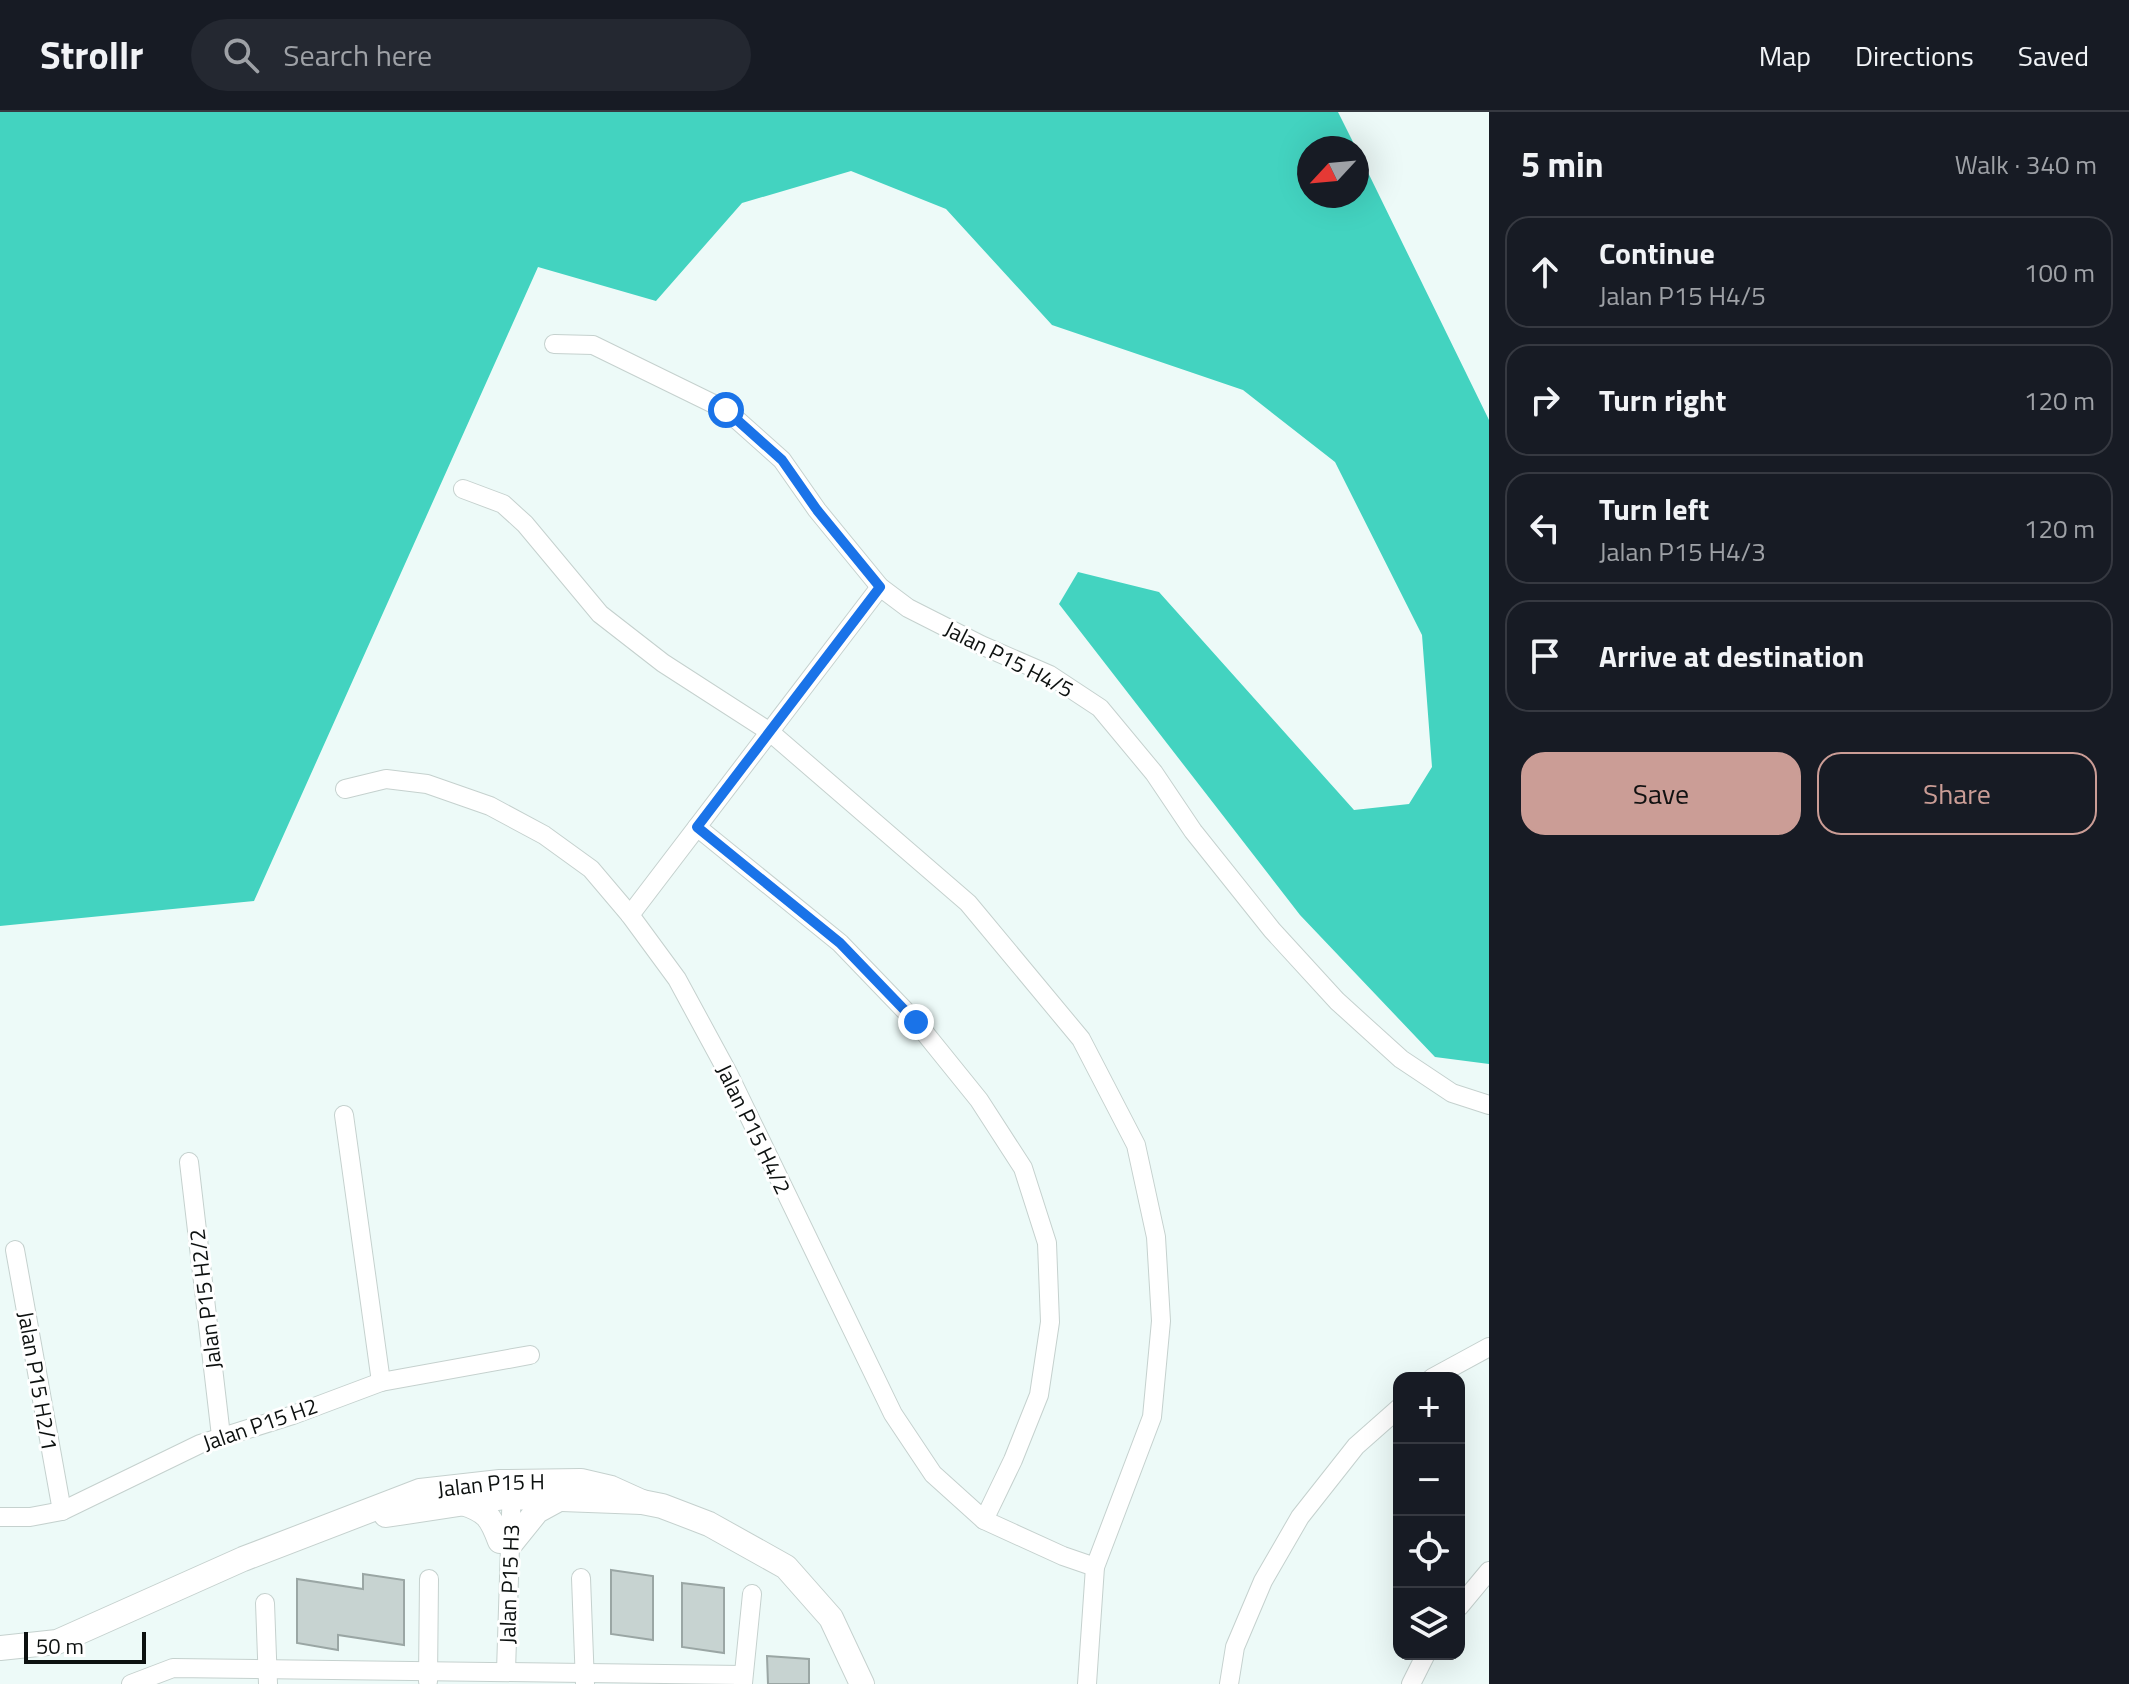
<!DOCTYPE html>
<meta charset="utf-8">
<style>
:root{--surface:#171b24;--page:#242831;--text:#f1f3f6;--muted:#9ea1a6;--line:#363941;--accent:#cb9d96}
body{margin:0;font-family:"Titillium Web",sans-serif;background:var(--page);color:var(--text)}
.controls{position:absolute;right:24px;bottom:24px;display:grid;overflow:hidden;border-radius:16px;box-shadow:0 8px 32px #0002}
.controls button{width:72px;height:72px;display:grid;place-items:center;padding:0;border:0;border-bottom:2px solid var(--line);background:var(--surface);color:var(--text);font:40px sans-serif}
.compass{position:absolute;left:1297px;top:24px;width:72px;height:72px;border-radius:50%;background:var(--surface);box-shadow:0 8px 32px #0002;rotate:244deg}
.scale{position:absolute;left:24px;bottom:20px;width:122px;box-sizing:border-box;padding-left:8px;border:4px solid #0d1110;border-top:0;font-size:22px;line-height:28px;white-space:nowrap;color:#0d1110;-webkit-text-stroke:6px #fff;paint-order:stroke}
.stop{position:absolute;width:24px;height:24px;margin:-18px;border:6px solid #1a73e8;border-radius:50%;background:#fff}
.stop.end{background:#1a73e8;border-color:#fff;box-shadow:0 2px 8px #0008}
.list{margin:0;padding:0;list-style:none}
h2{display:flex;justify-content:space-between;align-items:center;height:104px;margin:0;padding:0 32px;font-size:34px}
h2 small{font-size:26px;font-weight:400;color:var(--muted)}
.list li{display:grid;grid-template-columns:52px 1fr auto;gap:24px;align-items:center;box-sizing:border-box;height:112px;margin:0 16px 16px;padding:0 16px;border:2px solid var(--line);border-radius:24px}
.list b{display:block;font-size:30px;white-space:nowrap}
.list p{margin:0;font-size:26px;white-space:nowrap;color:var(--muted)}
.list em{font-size:26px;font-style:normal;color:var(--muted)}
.actions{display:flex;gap:16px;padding:24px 32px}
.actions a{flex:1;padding:18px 0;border:2px solid var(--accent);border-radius:24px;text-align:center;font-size:28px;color:var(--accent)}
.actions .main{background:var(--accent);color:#111}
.icon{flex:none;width:44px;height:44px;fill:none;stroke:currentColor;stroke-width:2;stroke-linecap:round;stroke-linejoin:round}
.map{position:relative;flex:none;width:1489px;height:1572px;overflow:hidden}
header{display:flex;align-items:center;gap:48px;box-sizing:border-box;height:112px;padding:0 40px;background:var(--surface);border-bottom:2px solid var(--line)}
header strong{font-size:38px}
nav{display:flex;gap:44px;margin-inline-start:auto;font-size:28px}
.search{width:560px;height:72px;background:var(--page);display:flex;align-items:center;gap:20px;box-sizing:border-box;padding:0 28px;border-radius:44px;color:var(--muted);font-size:30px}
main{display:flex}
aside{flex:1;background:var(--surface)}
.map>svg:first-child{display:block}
.forest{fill:#43d3c0}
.building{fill:#c7d3d1;stroke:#9aa6a4;stroke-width:2}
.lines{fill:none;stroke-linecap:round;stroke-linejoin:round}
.street-casing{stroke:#c5d1ce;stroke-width:20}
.secondary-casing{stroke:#c5d1ce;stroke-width:26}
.street{stroke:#fff;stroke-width:18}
.secondary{stroke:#fff;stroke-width:24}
.route{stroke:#1a73e8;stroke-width:10}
.labels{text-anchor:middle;stroke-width:6;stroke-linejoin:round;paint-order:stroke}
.street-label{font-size:22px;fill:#0d1110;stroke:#fff}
</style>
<header>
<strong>Strollr</strong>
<div class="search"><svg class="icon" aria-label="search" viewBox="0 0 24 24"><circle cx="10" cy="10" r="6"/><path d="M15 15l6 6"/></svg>Search here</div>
<nav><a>Map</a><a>Directions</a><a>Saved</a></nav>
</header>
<main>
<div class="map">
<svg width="1489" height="1572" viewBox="0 0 1489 1572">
<rect width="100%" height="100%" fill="#edfaf8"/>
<polygon class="forest" points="0,0 1338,0 1356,36 1309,36 1309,84 1357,84 1357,38 1489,308 1489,952 1435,945 1300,803 1059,492 1078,460 1159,480 1354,698 1409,692 1432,655 1422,523 1335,350 1243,278 1052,213 946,97 851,59 742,91 656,189 538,155 254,789 0,814"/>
<g class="building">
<polygon points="611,1458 653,1464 653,1528 611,1522"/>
<polygon points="363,1462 404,1468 404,1533 338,1523 338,1538 297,1531 297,1467 363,1477"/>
<polygon points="682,1471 724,1476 724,1541 682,1535"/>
<polygon points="767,1544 809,1547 809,1572 768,1572"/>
</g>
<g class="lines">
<defs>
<g id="street">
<polyline points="554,232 593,233 726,298 782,348 817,398 880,475 908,496 981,533 1050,563 1100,596 1154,661 1193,719 1272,818 1337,889 1401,947 1452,981 1489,993"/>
<polyline points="463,377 503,392 525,412 600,502 663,551 770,620 968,791 1081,927 1136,1033 1156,1125 1161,1209 1152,1305 1095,1455 1087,1572"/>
<polyline points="345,677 386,667 427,672 490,694 544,723 591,757 630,803 677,867 728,961 893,1302 933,1362 984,1408 1063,1444 1095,1455"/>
<polyline points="697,715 840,831 916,910 979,988 1023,1056 1047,1131 1050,1210 1039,1283 1013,1348 984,1408"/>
<polyline points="630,803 880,475"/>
<polyline points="344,1003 381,1270"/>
<polyline points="189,1050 221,1324"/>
<polyline points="15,1138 62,1399"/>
<polyline points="1432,1266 1489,1235"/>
<polyline points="0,1405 30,1405 62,1399 200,1332 293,1303 381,1270 530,1243"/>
<polyline points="581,1466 585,1572"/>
<polyline points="265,1491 268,1572"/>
<polyline points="1459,1495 1489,1459"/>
<polyline points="506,1559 512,1372"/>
<polyline points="428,1569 429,1467"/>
<polyline points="743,1571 752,1482"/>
<polyline points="131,1572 173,1556 743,1563"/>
<polyline points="1229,1572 1235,1535 1263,1469 1300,1405 1356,1334 1399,1296"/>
<polyline points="1411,1572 1426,1542"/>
</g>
<g id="secondary">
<path d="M 463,1391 C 487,1399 491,1405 500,1429"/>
<polyline points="386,1403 505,1385 642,1390 662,1394 709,1412 786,1455 831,1506 862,1572"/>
<polyline points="512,1430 537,1399 559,1387"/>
<path id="s1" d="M 0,1536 L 57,1530 L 243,1447 L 420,1379 L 500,1370 L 581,1369 L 611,1376 L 642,1390"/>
</g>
</defs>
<use href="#street" class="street-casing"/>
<use href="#secondary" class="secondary-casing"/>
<use href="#street" class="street"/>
<use href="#secondary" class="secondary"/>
</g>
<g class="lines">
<polyline class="route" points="726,298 782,348 817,398 880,475 697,715 840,831 916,910"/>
</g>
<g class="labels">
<g class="street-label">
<text transform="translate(1009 547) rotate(27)" y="8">Jalan P15 H4/5</text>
<text transform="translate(754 1017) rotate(64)" y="8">Jalan P15 H4/2</text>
<text transform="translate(205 1187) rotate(-97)" y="8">Jalan P15 H2/2</text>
<text transform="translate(38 1269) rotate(80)" y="8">Jalan P15 H2/1</text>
<text transform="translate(260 1312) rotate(-19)" y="8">Jalan P15 H2</text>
<text dy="8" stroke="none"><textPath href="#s1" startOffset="522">Jalan P15 H</textPath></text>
<text transform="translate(509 1472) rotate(-88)" y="8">Jalan P15 H3</text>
</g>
</g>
</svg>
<div class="controls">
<button>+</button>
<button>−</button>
<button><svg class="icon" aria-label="locate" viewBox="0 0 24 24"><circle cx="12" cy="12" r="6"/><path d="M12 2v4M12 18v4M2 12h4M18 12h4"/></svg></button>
<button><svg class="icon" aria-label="layers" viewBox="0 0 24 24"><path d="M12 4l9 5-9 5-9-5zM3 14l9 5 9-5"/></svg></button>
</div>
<svg class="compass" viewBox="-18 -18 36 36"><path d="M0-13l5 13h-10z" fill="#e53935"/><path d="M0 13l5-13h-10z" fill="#9ea1a6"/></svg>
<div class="scale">50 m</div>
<div class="stop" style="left:726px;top:298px"></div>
<div class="stop end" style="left:916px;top:910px"></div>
</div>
<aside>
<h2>5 min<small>Walk · 340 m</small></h2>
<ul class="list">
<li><svg class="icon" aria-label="ahead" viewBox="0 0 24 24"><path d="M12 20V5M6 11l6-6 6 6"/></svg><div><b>Continue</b><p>Jalan P15 H4/5</p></div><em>100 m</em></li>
<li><svg class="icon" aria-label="right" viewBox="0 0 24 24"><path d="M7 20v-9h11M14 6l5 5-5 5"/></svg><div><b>Turn right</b></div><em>120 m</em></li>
<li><svg class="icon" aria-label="left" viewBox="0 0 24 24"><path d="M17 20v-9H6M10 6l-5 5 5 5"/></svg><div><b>Turn left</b><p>Jalan P15 H4/3</p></div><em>120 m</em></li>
<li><svg class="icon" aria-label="arrive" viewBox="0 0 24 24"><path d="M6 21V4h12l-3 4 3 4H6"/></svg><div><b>Arrive at destination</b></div></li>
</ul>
<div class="actions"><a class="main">Save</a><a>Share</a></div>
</aside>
</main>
